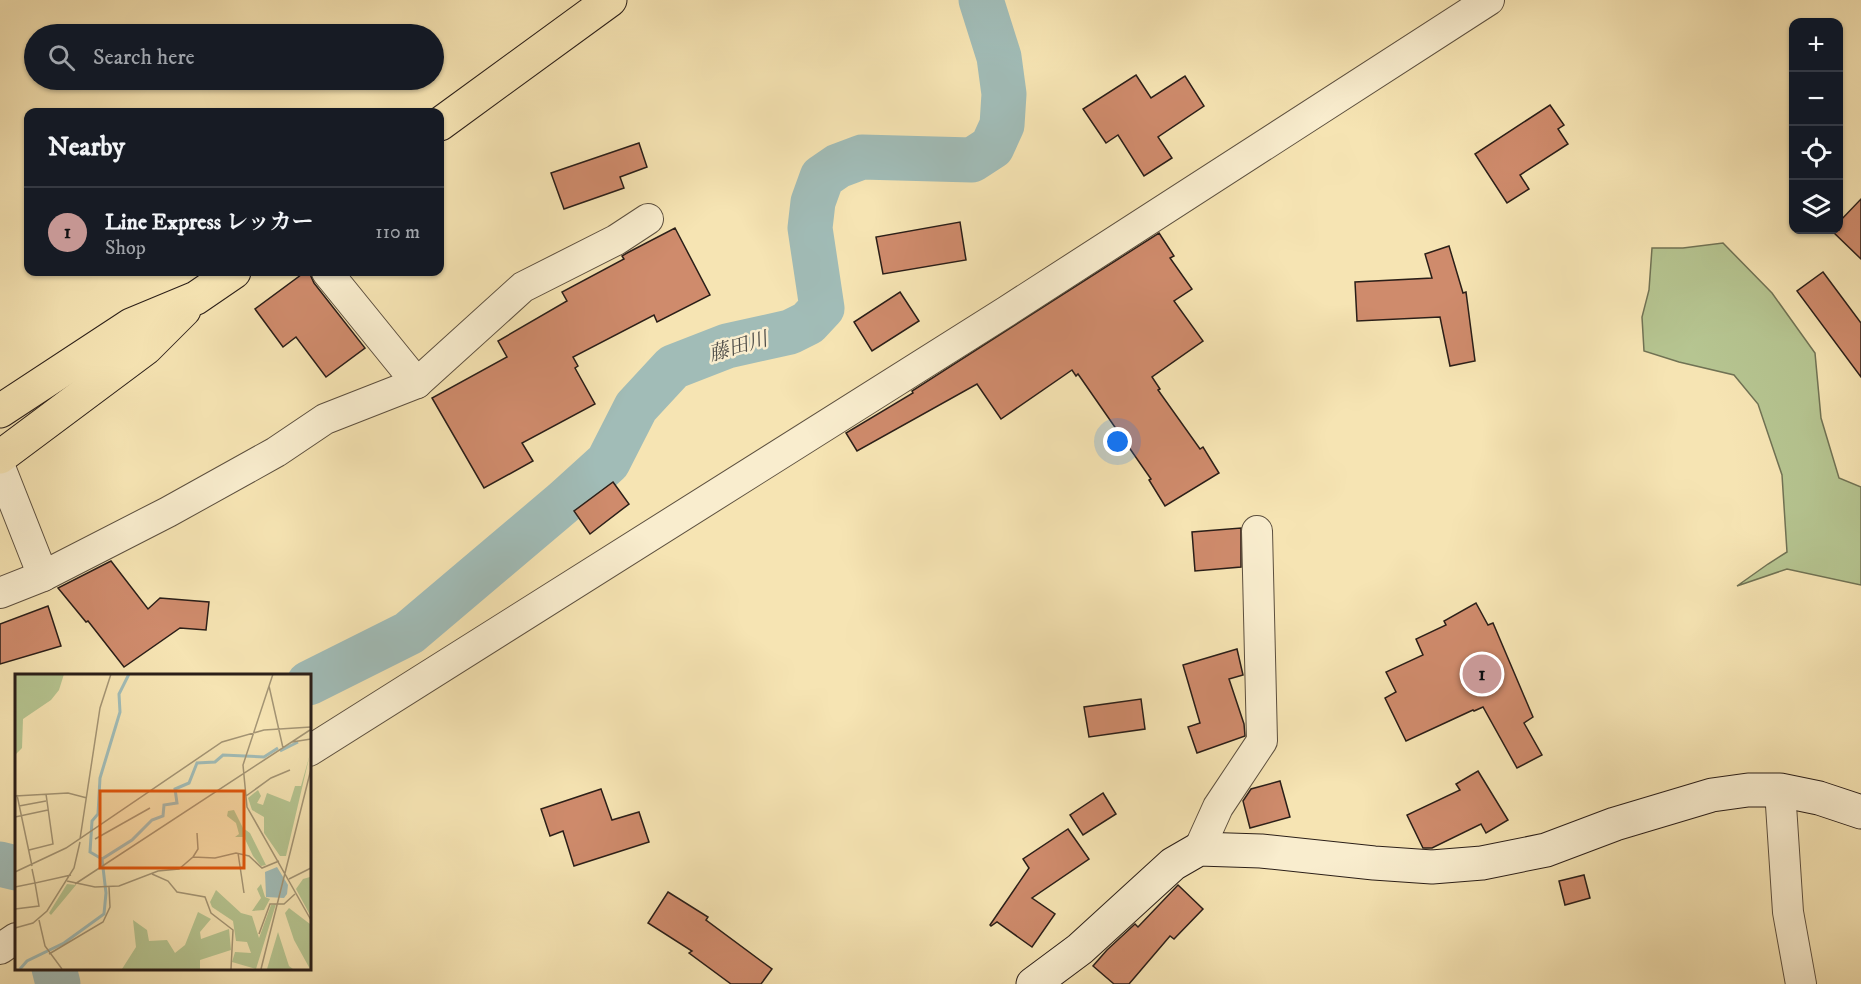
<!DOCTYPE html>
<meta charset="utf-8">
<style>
:root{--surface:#171b24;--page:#20242c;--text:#f1f3f6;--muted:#9ea1a6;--line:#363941;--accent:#c59692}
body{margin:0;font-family:"IM FELL DW Pica","Noto Serif JP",serif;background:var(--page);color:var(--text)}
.controls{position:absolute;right:18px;top:18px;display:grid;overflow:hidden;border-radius:12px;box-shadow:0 2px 4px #0004}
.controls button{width:54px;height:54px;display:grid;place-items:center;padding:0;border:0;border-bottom:2px solid var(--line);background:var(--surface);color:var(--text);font:30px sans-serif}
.you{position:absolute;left:1118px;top:442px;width:21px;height:21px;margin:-15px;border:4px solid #fff;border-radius:50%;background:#1a73e8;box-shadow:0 0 0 9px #1a73e833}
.badge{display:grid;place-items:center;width:39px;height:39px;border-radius:50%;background:var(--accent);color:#111;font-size:20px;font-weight:700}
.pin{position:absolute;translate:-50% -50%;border:3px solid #fff;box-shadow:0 2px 6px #0006}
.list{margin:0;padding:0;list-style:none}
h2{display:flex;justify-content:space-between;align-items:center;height:78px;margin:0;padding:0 24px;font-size:26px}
h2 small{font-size:20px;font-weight:400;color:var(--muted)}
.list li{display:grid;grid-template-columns:39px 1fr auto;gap:18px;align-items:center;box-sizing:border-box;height:90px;padding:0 24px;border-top:2px solid var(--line)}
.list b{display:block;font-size:22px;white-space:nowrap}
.list p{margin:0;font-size:20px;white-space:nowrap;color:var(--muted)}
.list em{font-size:20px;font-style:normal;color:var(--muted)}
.icon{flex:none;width:33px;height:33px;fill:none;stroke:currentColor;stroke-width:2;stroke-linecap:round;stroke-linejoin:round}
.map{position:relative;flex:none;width:1861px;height:984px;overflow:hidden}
.search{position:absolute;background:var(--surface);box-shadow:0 2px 4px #0004;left:24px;top:24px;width:420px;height:66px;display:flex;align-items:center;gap:15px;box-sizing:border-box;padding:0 21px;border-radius:33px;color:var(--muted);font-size:22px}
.panel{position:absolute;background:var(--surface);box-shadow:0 2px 4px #0004;left:24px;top:108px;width:420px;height:168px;border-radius:12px}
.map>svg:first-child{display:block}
.green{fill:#b6c591;stroke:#707254;stroke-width:1.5}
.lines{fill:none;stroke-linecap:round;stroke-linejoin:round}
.river{stroke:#a1bcb7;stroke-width:45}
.building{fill:#cf8b6c;stroke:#2a1e18;stroke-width:1.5}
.street-casing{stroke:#5d503f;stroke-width:32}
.secondary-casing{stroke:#2a1e18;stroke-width:35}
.primary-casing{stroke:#2a1e18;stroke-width:35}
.street{stroke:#f9edce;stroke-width:30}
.secondary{stroke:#f9edce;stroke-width:33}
.primary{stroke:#f6e4b3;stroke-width:33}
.labels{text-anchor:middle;stroke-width:5;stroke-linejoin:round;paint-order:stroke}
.water-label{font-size:20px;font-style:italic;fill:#4e4d48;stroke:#f9edce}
.inset-river{fill:none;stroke:#a1bcb7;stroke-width:3}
.inset-road{fill:none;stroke:#a49575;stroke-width:1.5}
.view{fill:#de560d;fill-opacity:0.15;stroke:#de560d;stroke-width:3}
.inset-edge{fill:none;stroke:#2a1e18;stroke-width:3}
</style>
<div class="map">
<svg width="1861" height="984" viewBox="0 0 1861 984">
<rect width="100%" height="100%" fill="#f6e4b3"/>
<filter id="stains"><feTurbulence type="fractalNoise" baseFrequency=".00333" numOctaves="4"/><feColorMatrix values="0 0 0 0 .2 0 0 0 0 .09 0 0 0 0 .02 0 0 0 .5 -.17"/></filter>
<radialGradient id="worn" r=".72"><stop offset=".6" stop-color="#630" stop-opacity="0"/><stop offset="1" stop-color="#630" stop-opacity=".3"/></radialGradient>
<polygon class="green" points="1723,243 1772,293 1815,353 1821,418 1839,478 1861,487 1861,585 1787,569 1737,586 1768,564 1787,552 1782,475 1758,404 1734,375 1679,362 1644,351 1642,317 1649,290 1652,248 1683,248"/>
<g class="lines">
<g class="river">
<polyline points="309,683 409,633 565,501 608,462 636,407 673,367 727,346 790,332 808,323 822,308 810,228 813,202 822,177 838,166 862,157 972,160 992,147 1002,125 1004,94 999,57 981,0"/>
<polyline points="0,864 16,868"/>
<polyline points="54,968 58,984"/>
</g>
</g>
<g class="building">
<polygon points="1136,75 1151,98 1185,76 1204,106 1158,137 1172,158 1144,176 1118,135 1106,143 1083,109"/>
<polygon points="1550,105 1564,125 1558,129 1568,144 1520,175 1529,189 1507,203 1475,154"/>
<polygon points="639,143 647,167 620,177 624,188 564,209 551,173"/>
<polygon points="1861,199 1861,259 1831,230 1839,230 1839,222"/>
<polygon points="960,222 966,260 883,274 876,237"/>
<polygon points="675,228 710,295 657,322 654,315 573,357 578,366 575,368 595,404 522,443 533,461 484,488 432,398 507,357 498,341 567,301 562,292 624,259 622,256 627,253"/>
<polygon points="1159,233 1174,256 1170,258 1192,289 1174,301 1203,341 1152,377 1160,389 1158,390 1200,449 1203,447 1219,473 1165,506 1149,480 1151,479 1078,374 1076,376 1072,370 1001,419 977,384 857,451 846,433 913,393 912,391"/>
<polygon points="1449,246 1463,293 1466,292 1475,361 1450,366 1440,317 1357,321 1355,282 1432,278 1425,254"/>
<polygon points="305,272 309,272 314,283 365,348 326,377 296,337 283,347 255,309"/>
<polygon points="1823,272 1861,323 1861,377 1797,291"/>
<polygon points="900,292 919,321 872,351 854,322"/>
<polygon points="613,482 629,504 590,534 574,511"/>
<polygon points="1241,528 1241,567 1195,571 1192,532"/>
<polygon points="111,561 148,609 160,598 209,602 206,630 180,628 124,667 88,621 86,622 58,588"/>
<polygon points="1476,603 1488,625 1493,623 1533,717 1524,723 1542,755 1517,768 1483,707 1474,711 1473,710 1406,741 1385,698 1396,692 1386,672 1423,655 1416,639 1446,625 1444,621"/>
<polygon points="48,606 61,646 0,664 0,624"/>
<polygon points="1237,649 1243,675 1229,679 1244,724 1245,736 1197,753 1188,727 1200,723 1183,665"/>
<polygon points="1141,699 1145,729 1089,737 1084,707"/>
<polygon points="1478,771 1508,820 1486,833 1481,824 1432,848 1423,848 1407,815 1460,790 1456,784"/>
<polygon points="1280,781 1290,817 1250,828 1243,801 1251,789"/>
<polygon points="601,789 612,820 639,812 649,842 574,866 563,831 550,836 541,809"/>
<polygon points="1103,793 1116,814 1083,835 1070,815"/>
<polygon points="1068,829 1089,859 1032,898 1055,914 1032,947 997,922 991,926 990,925 1029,868 1023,859"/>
<polygon points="1584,875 1590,898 1565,905 1559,881"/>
<polygon points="1178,885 1203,909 1174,939 1170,936 1129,984 1114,984 1093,966 1107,950 1135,924 1138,927"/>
<polygon points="668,892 708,917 706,920 772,969 761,984 731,984 689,953 692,951 648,923"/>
</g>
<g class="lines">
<defs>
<g id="street">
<polyline points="327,272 417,383"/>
<polyline points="0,467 43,576"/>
<polyline points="0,593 43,576 168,512 276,452 325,419 417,383 523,287 616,240 648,219"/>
<polyline points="309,751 1007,311 1489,0"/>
<polyline points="1780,790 1788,912 1801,984"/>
<polyline points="1199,849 1218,807 1262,741 1257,531"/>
<polyline points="0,949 16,938"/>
</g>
<polyline id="secondary" points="1033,984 1080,949 1173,864 1199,849 1261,851 1374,863 1432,867 1482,863 1546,850 1615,824 1712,795 1748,790 1780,790 1819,798 1861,812"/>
<g id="primary">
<polyline points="440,124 610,0"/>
<polyline points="0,411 131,325 196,298 234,272"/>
<polyline points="0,457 146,348 184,310"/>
</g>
</defs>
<use href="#street" class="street-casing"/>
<use href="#secondary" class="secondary-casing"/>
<use href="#primary" class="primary-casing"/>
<use href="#street" class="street"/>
<use href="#secondary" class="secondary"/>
<use href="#primary" class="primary"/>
</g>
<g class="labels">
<g class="water-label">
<text transform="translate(738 346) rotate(-16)" y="7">藤田川</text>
</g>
</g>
<g transform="translate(15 674)">
<rect width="296" height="296" fill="#f6e4b3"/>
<path d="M 0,0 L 49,0 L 44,16 L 36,26 L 8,45 L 7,74 L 0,81 ZM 295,80 L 271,182 L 265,182 L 249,159 L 249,143 L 237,136 L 233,124 L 243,116 L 246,122 L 242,129 L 248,131 L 252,119 L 275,128 L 280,112 L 286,112 ZM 219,136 L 228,154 L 235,159 L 251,191 L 246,192 L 238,182 L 229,163 L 220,163 L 224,160 L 221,149 L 212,142 L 213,137 ZM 295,203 L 295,241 L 281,215 L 288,205 ZM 52,210 L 61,211 L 36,241 L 34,239 ZM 246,210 L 250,223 L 255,225 L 249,236 L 237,237 L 246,224 L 242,215 ZM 201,216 L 226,239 L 237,242 L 244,264 L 256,231 L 261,230 L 241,295 L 217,288 L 220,278 L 236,279 L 232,268 L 221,267 L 218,247 L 197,233 L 195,228 ZM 274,234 L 295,250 L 295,295 L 279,266 L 270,239 ZM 183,238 L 196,245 L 185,258 L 186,265 L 214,255 L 216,276 L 185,286 L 185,295 L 107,295 L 121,273 L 118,246 L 132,256 L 134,267 L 152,266 L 160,279 L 170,271 ZM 263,258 L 274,292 L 278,295 L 252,295 Z" fill="#b6c591"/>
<path d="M 262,193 L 273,211 L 272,220 L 269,224 L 251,223 L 250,198 Z" fill="#a1bcb7"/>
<path class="inset-river" d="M 265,77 L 283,68M 87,185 L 117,166 L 137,146 L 148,142 L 149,131 L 162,129 L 160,115 L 174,109 L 182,89 L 200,88 L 208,81 L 249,83 L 263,74M 87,185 L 75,178 L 77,147 L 83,140 L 85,104 L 105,38 L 104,20 L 114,0M 5,295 L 12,287 L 49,269 L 89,240 L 91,219 L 87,185"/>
<path class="inset-road" d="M 258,0 L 228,91 L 232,133 L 296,246M 254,12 L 268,74M 277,68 L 296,65M 2,121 L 17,192M 0,122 L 53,119 L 72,124M 231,122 L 256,104 L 275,96M 4,132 L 31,127M 0,143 L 33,136M 65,165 L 85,34 L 96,0M 80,165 L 135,134M 14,176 L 38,170 L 31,120M 223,179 L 229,219M 178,183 L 183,175 L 182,159M 0,198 L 51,174 L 207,68 L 249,56 L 296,53M 137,200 L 153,207 L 162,218 L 190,223 L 196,239 L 218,256 L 216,295M 274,205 L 296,194M 52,207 L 80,213 L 104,212 L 143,197 L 164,195 L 178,183 L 200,184 L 221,179 L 234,182 L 247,194 L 264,187M 60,210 L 295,56M 0,213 L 20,209 L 17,195M 0,235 L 24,232 L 20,209 L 56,201M 24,246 L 30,272 L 47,295M 0,254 L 18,249 L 32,237 L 59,194 L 65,168M 244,260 L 255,230 L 269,230 L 280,220M 34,280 L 88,248 L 95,233 L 94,213M 246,295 L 296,95"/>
<path class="view" d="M 85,117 L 229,117 L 229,194 L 85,194 Z"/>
<rect width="296" height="296" class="inset-edge"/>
</g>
<rect width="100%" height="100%" filter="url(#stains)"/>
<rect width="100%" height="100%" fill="url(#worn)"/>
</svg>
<div class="controls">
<button>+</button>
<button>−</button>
<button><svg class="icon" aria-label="locate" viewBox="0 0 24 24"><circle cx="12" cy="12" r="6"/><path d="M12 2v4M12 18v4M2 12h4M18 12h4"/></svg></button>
<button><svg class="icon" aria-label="layers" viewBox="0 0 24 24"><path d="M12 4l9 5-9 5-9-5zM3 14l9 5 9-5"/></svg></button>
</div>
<div class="you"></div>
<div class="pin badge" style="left:1482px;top:674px">1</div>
<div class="search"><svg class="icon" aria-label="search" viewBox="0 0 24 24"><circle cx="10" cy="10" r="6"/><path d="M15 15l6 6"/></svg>Search here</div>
<section class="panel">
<h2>Nearby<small></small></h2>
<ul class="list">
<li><span class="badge">1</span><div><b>Line Express レッカー</b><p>Shop</p></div><em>110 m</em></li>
</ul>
</section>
</div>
